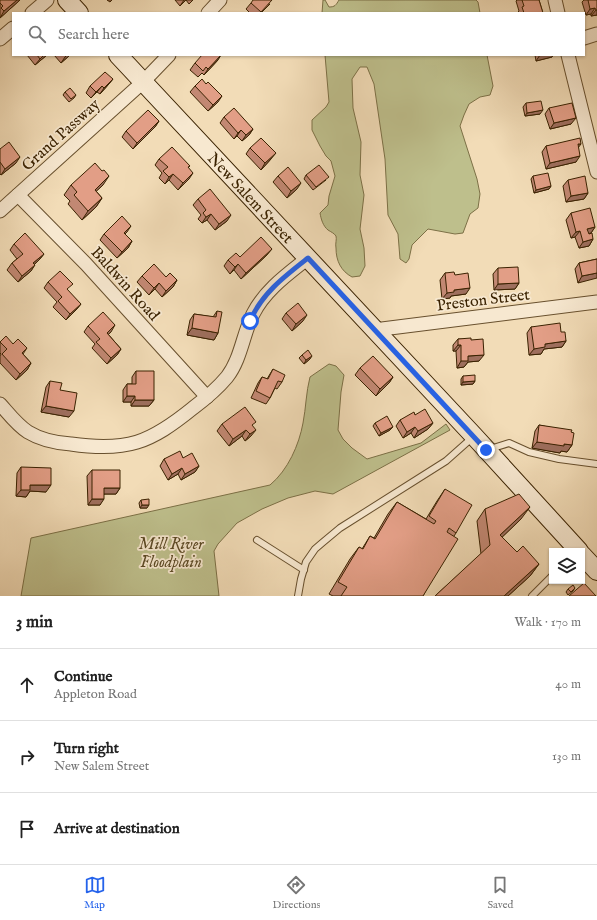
<!DOCTYPE html>
<meta charset="utf-8">
<style>
:root{--surface:#fff;--page:#f2f2f2;--text:#222;--muted:#767676;--line:#e0e0e0;--accent:#2563eb}
body{margin:0;font-family:"IM FELL English",serif;background:var(--page);color:var(--text)}
.controls{position:absolute;right:12px;bottom:12px;display:grid;overflow:hidden;border-radius:0px;box-shadow:0 1px 3px #0004}
.controls button{width:36px;height:36px;display:grid;place-items:center;padding:0;border:0;border-bottom:1px solid var(--line);background:var(--surface);color:var(--text);font:20px sans-serif}
.stop{position:absolute;width:12px;height:12px;margin:-9px;border:3px solid #2563eb;border-radius:50%;background:#fff}
.stop.end{background:#2563eb;border-color:#fff;box-shadow:0 1px 4px #0008}
.list{margin:0;padding:0;list-style:none}
h2{display:flex;justify-content:space-between;align-items:center;height:52px;margin:0;padding:0 16px;font-size:17px}
h2 small{font-size:13px;font-weight:400;color:var(--muted)}
.list li{display:grid;grid-template-columns:26px 1fr auto;gap:12px;align-items:center;box-sizing:border-box;height:72px;padding:0 16px;border-top:1px solid var(--line)}
.list b{display:block;font-size:15px;white-space:nowrap}
.list p{margin:0;font-size:13px;white-space:nowrap;color:var(--muted)}
.list em{font-size:13px;font-style:normal;color:var(--muted)}
.icon{flex:none;width:22px;height:22px;fill:none;stroke:currentColor;stroke-width:2;stroke-linecap:round;stroke-linejoin:round}
.map{position:relative;flex:none;width:597px;height:596px;overflow:hidden}
.search{position:absolute;background:var(--surface);box-shadow:0 1px 3px #0004;left:12px;right:12px;top:12px;height:44px;display:flex;align-items:center;gap:10px;box-sizing:border-box;padding:0 14px;border-radius:0px;color:var(--muted);font-size:15px}
.sheet{height:268px;background:var(--surface)}
nav{display:flex;justify-content:space-around;align-items:center;box-sizing:border-box;height:56px;border-top:1px solid var(--line);background:var(--surface);font-size:11px;color:var(--muted)}
nav a{display:grid;justify-items:center;gap:2px}
nav .on{color:var(--accent)}
.map>svg:first-child{display:block}
.green{fill:#bebf8c;stroke:#7c7046}
.lines{fill:none;stroke-linecap:round;stroke-linejoin:round}
.lane-casing{stroke:#68502e;stroke-width:8}
.street-casing{stroke:#68502e;stroke-width:15}
.secondary-casing{stroke:#3a2201;stroke-width:20}
.lane{stroke:#f7e8d0;stroke-width:6}
.street{stroke:#f7e8d0;stroke-width:13}
.secondary{stroke:#f7e8d0;stroke-width:18}
.wall{fill:#c28873;stroke:#3a2201}
.shaded-wall{fill:#9e6f5e;stroke:#3a2201}
.building{fill:#e29e86;stroke:#3a2201}
.route{stroke:#2563eb;stroke-width:5}
.labels{text-anchor:middle;stroke-width:3.5;stroke-linejoin:round;paint-order:stroke}
.street-label{font-size:16px;fill:#3a2201;stroke:#f7e8d0}
.park-label{font-size:16px;font-style:italic;fill:#5b4924;stroke:#f7e8d0}
</style>
<div class="map">
<svg width="597" height="596" viewBox="0 0 597 596">
<rect width="100%" height="100%" fill="#f2dcb7"/>
<filter id="stains"><feTurbulence type="fractalNoise" baseFrequency=".005" numOctaves="4"/><feColorMatrix values="0 0 0 0 .2 0 0 0 0 .09 0 0 0 0 .02 0 0 0 .5 -.17"/></filter>
<radialGradient id="worn" r=".72"><stop offset=".6" stop-color="#630" stop-opacity="0"/><stop offset="1" stop-color="#630" stop-opacity=".3"/></radialGradient>
<g class="green">
<path d="M 323,0 L 325,0 L 329,7 C 335,7 336,5 339,0 L 476,0 L 478,2 L 480,13 L 322,13 Z"/>
<path d="M 325,55 L 487,55 L 493,86 L 490,95 L 480,97 L 469,104 L 464,115 L 460,126 L 477,179 L 480,194 L 478,208 L 470,214 L 463,233 L 455,234 L 428,229 L 412,245 L 409,259 L 406,263 L 400,259 L 398,234 L 388,215 L 385,159 L 374,84 L 367,67 L 360,67 L 352,79 L 353,108 L 361,142 L 360,175 L 364,195 L 360,229 L 364,248 L 365,266 L 360,276 L 352,277 C 341,271 336,261 336,248 C 335,244 337,239 336,236 C 334,233 331,232 328,230 C 323,226 321,219 320,213 L 328,205 L 329,196 L 335,176 L 331,161 L 326,156 L 320,146 L 312,130 L 312,120 L 326,107 L 329,102 Z"/>
<path d="M 329,364 L 336,366 L 344,375 L 341,392 L 338,430 L 343,439 L 352,448 L 367,459 L 421,443 L 446,424 L 450,430 L 333,494 L 315,491 L 288,498 L 262,509 L 237,523 L 218,544 L 214,551 L 219,596 L 21,596 L 31,538 L 270,485 C 288,470 299,445 303,423 C 306,408 306,392 310,377 Z"/>
</g>
<g class="lines">
<defs>
<g id="lane">
<polyline points="490,449 509,443 529,452 559,459 597,464"/>
<polyline points="257,540 304,570"/>
<polyline points="298,596 301,579 306,562 315,549 322,543 340,528 446,461 473,437"/>
<polyline points="532,596 552,576"/>
</g>
<g id="street">
<polyline points="555,0 558,13"/>
<polyline points="32,13 47,0"/>
<polyline points="208,13 220,0"/>
<polyline points="584,38 597,34"/>
<polyline points="0,39 13,28"/>
<polyline points="568,55 597,172"/>
<polyline points="18,195 86,264 207,397"/>
<polyline points="0,211 143,82 169,55"/>
<polyline points="374,330 597,302"/>
<path d="M 0,404 C 9,414 17,425 28,432 C 41,440 56,443 71,444 C 127,452 150,443 193,408 C 205,399 217,389 227,377 C 241,359 243,334 253,314 C 265,290 288,274 308,258"/>
</g>
<g id="secondary">
<polyline points="67,0 79,13"/>
<path id="s1" d="M 118,55 L 474,436 L 579,551"/>
<polyline points="582,555 597,571"/>
</g>
</defs>
<use href="#lane" class="lane-casing"/>
<use href="#street" class="street-casing"/>
<use href="#secondary" class="secondary-casing"/>
<use href="#lane" class="lane"/>
<use href="#street" class="street"/>
<use href="#secondary" class="secondary"/>
</g>
<g class="wall">
<polygon points="0,0 20,0 0,18"/>
<polygon points="107,0 112,0 110,2"/>
<polygon points="175,0 193,0 189,4 186,0 180,6"/>
<polygon points="517,0 539,0 543,13 517,13 519,11 516,1"/>
<polygon points="584,0 597,0 597,15 591,16 591,14 586,15 582,2"/>
<polygon points="251,3 270,4 261,13 250,13 246,9"/>
<polygon points="27,55 47,55 35,65"/>
<polygon points="54,55 70,55 61,63"/>
<polygon points="535,55 553,55 552,57 536,61"/>
<polygon points="218,60 204,75 202,73 198,77 190,70 195,63"/>
<polygon points="113,79 108,85 100,94 97,92 91,98 86,93 90,86"/>
<polygon points="206,84 218,102 208,111 190,92 195,86"/>
<polygon points="65,92 76,95 74,98 69,102 63,95"/>
<polygon points="526,103 540,114 525,116 523,107"/>
<polygon points="549,108 571,124 550,129 545,114"/>
<polygon points="224,117 253,129 249,135 242,141 237,136 234,139 220,123"/>
<polygon points="159,121 155,127 133,149 122,137 126,131"/>
<polygon points="581,144 578,148 576,162 546,169 542,152 546,146"/>
<polygon points="250,148 271,159 261,170 246,154"/>
<polygon points="0,149 16,163 1,175 0,174"/>
<polygon points="159,159 190,166 188,168 189,179 178,190 169,180 165,184 159,178 162,173 155,165"/>
<polygon points="306,175 326,180 313,190 304,179"/>
<polygon points="278,176 297,189 287,198 273,182"/>
<polygon points="533,176 551,186 549,189 534,193 531,179"/>
<polygon points="568,180 588,193 584,199 566,202 563,186"/>
<polygon points="71,185 103,185 96,191 102,198 96,207 82,220 68,204 70,201 64,195"/>
<polygon points="198,199 227,221 215,230 207,220 202,223 198,219 201,215 193,205"/>
<polygon points="571,213 595,227 591,233 588,234 593,239 589,246 579,248 575,237 571,238 566,220"/>
<polygon points="127,232 125,234 132,241 128,248 117,258 100,240 104,234"/>
<polygon points="14,244 44,254 39,260 34,265 31,271 18,282 7,270 12,263 17,259 10,250"/>
<polygon points="267,255 241,279 234,270 230,274 224,266 228,260 240,257"/>
<polygon points="597,259 578,283 575,269 579,263"/>
<polygon points="498,268 519,283 515,289 494,290 493,274"/>
<polygon points="445,273 455,275 466,294 451,296 450,298 442,299 440,280"/>
<polygon points="142,276 166,277 177,280 173,287 162,297 155,289 149,295 137,282"/>
<polygon points="48,282 68,291 81,304 76,310 66,320 53,307 57,302 44,288"/>
<polygon points="217,311 218,333 214,340 187,335 190,320 194,314 213,317"/>
<polygon points="286,313 303,321 292,331 282,319"/>
<polygon points="88,326 111,332 108,334 121,349 117,355 107,364 92,348 95,344 84,332"/>
<polygon points="531,327 561,332 566,341 562,347 544,349 541,354 529,355 527,333"/>
<polygon points="458,339 471,340 479,361 468,362 464,367 457,368 456,351 453,351 453,345"/>
<polygon points="0,342 13,344 27,348 23,354 31,363 27,370 16,380 0,363 0,356 1,354 0,353"/>
<polygon points="302,355 310,359 304,364 299,358"/>
<polygon points="360,368 393,377 389,383 376,396 355,375"/>
<polygon points="273,369 282,382 277,389 275,388 270,398 266,404 251,398 258,383 262,377 267,379"/>
<polygon points="136,371 154,400 149,406 131,406 131,402 123,402 123,390 127,384 132,384 132,377"/>
<polygon points="463,376 475,381 473,384 461,385 461,379"/>
<polygon points="50,381 60,390 69,417 41,412 46,387"/>
<polygon points="415,415 433,423 428,429 414,438 411,433 403,438 396,426 400,420"/>
<polygon points="375,423 393,427 390,430 379,436 373,426"/>
<polygon points="222,424 253,427 251,436 245,441 242,436 229,446 217,431"/>
<polygon points="539,425 571,432 572,445 567,452 561,451 560,453 532,448 535,431"/>
<polygon points="183,458 199,466 195,472 181,480 178,474 168,480 160,466 164,459"/>
<polygon points="21,467 46,492 30,491 26,497 16,496 17,473"/>
<polygon points="92,470 120,488 116,494 104,494 100,505 88,505 87,476"/>
<polygon points="445,489 456,533 454,536 423,596 333,596 329,594 350,559 359,547 362,549 370,536 374,538 388,514 397,502 426,519 437,501"/>
<polygon points="141,500 147,508 140,508 139,503"/>
<polygon points="485,509 521,519 502,537 517,552 539,564 530,576 508,596 435,596 481,554 477,521"/>
<polygon points="575,588 573,591 568,595 566,592 568,589"/>
</g>
<g class="shaded-wall">
<polygon points="17,0 20,0 0,18 4,11"/>
<polygon points="184,0 186,0 180,6"/>
<polygon points="595,8 591,14 586,15 590,9"/>
<polygon points="596,10 597,10 597,15 591,16"/>
<polygon points="44,55 47,55 35,65 40,59"/>
<polygon points="67,55 70,55 61,63 65,57"/>
<polygon points="221,55 218,60 204,75 208,69"/>
<polygon points="540,55 553,55 552,57 536,61"/>
<polygon points="113,79 108,85 100,94 104,88"/>
<polygon points="102,86 97,92 91,98 96,92"/>
<polygon points="222,96 218,102 208,111 213,105"/>
<polygon points="543,110 540,114 525,116 527,113"/>
<polygon points="576,118 571,124 550,129 554,123"/>
<polygon points="159,121 155,127 133,149 137,143"/>
<polygon points="253,129 249,135 242,141 246,135"/>
<polygon points="241,130 237,136 234,139 238,133"/>
<polygon points="276,153 271,159 261,170 265,163"/>
<polygon points="580,156 576,162 546,169 550,163"/>
<polygon points="20,157 16,163 1,175 5,169"/>
<polygon points="193,173 189,179 178,190 183,183"/>
<polygon points="173,174 169,180 165,184 169,177"/>
<polygon points="109,176 103,185 88,199 95,190"/>
<polygon points="301,183 297,189 287,198 291,191"/>
<polygon points="551,186 549,189 534,193 536,190"/>
<polygon points="588,193 584,199 566,202 571,196"/>
<polygon points="102,198 96,207 82,220 88,211"/>
<polygon points="211,214 207,220 202,223 206,217"/>
<polygon points="231,215 227,221 215,230 219,224"/>
<polygon points="131,226 127,232 120,239 124,233"/>
<polygon points="595,227 591,233 583,235 587,229"/>
<polygon points="580,231 575,237 571,238 576,232"/>
<polygon points="593,239 589,246 579,248 583,242"/>
<polygon points="132,241 128,248 117,258 122,252"/>
<polygon points="272,249 267,255 241,279 246,273"/>
<polygon points="44,254 39,260 29,269 33,263"/>
<polygon points="238,264 234,270 230,274 235,267"/>
<polygon points="35,265 31,271 18,282 22,276"/>
<polygon points="597,273 597,278 578,283 582,276"/>
<polygon points="177,280 173,287 162,297 166,291"/>
<polygon points="159,283 155,289 149,295 154,288"/>
<polygon points="519,283 515,289 494,290 498,284"/>
<polygon points="470,288 466,294 451,296 450,298 442,299 447,293 454,290"/>
<polygon points="81,304 76,310 66,320 70,314"/>
<polygon points="307,315 303,321 292,331 296,324"/>
<polygon points="115,325 111,332 103,339 107,333"/>
<polygon points="192,328 218,333 214,340 187,335"/>
<polygon points="566,341 562,347 544,349 541,354 529,355 534,349 545,344"/>
<polygon points="458,345 461,345 456,351 453,351"/>
<polygon points="121,349 117,355 107,364 111,358"/>
<polygon points="484,355 479,361 468,362 464,367 457,368 461,361 468,356"/>
<polygon points="312,356 310,359 304,364 306,360"/>
<polygon points="31,363 27,370 16,380 20,374"/>
<polygon points="393,377 389,383 376,396 380,389"/>
<polygon points="475,381 473,384 461,385 463,382"/>
<polygon points="127,396 135,396 131,402 123,402"/>
<polygon points="135,400 154,400 149,406 131,406"/>
<polygon points="46,406 74,411 69,417 41,412"/>
<polygon points="433,423 428,429 414,438 418,431"/>
<polygon points="393,427 390,430 379,436 381,433"/>
<polygon points="415,427 411,433 403,438 407,432"/>
<polygon points="246,430 242,436 229,446 233,439"/>
<polygon points="256,430 251,436 245,441 250,434"/>
<polygon points="537,442 564,444 572,445 567,452 561,451 560,453 532,448"/>
<polygon points="199,466 195,472 181,480 185,474"/>
<polygon points="182,468 178,474 168,480 172,474"/>
<polygon points="30,485 51,485 46,492 30,491 26,497 16,496 21,490"/>
<polygon points="104,488 120,488 116,494 100,494"/>
<polygon points="92,499 104,499 100,505 88,505"/>
<polygon points="142,505 149,505 147,508 140,508"/>
<polygon points="530,507 521,519 492,547 500,535"/>
<polygon points="539,564 530,576 508,596 504,596"/>
</g>
<g class="building">
<polygon points="0,0 17,0 4,11 1,8 3,6 0,3"/>
<polygon points="253,0 272,0 261,12 251,3"/>
<polygon points="522,0 539,0 543,13 524,13 522,7 524,6"/>
<polygon points="588,0 597,0 597,10 596,10 595,8 590,9"/>
<polygon points="37,55 44,55 40,59"/>
<polygon points="202,55 221,55 208,69 206,67 203,71 195,63"/>
<polygon points="105,72 113,79 104,88 102,86 96,92 90,86"/>
<polygon points="202,79 206,84 208,82 222,96 213,105 195,86"/>
<polygon points="70,88 76,95 71,99 65,92"/>
<polygon points="541,101 543,110 527,113 526,103"/>
<polygon points="572,103 576,118 554,123 549,108"/>
<polygon points="234,108 253,129 246,135 241,130 238,133 224,117"/>
<polygon points="148,110 159,121 137,143 126,131"/>
<polygon points="261,138 276,153 265,163 250,148"/>
<polygon points="580,138 581,144 578,144 580,156 550,163 546,146"/>
<polygon points="9,142 20,157 5,169 0,162 0,149"/>
<polygon points="172,147 190,166 188,167 193,173 183,183 173,174 169,177 163,171 168,167 159,159"/>
<polygon points="95,163 102,171 104,170 109,176 95,190 102,198 88,211 74,195 77,192 71,185"/>
<polygon points="319,165 329,177 316,187 306,175"/>
<polygon points="288,167 301,183 291,191 278,176"/>
<polygon points="548,173 551,186 536,190 533,176"/>
<polygon points="585,176 588,193 571,196 568,180"/>
<polygon points="210,189 231,215 219,224 211,214 206,217 203,213 206,210 198,199"/>
<polygon points="590,208 595,227 587,229 589,234 592,233 593,239 583,242 580,231 576,232 571,213"/>
<polygon points="122,216 131,226 124,233 132,241 122,252 104,234"/>
<polygon points="25,233 44,254 33,263 35,265 22,276 12,263 23,254 14,244"/>
<polygon points="261,237 272,249 246,273 238,264 235,267 228,260 236,253 240,257"/>
<polygon points="597,259 597,273 582,276 579,263"/>
<polygon points="154,264 166,277 170,273 177,280 166,291 159,283 154,288 142,276"/>
<polygon points="518,267 519,283 498,284 498,268"/>
<polygon points="60,271 73,284 67,289 81,304 70,314 58,301 62,297 48,282"/>
<polygon points="454,272 455,275 468,273 470,288 454,290 454,292 447,293 445,273"/>
<polygon points="298,303 307,315 296,324 286,313"/>
<polygon points="217,311 222,312 218,333 192,328 194,314 216,317"/>
<polygon points="103,312 115,325 107,333 121,349 111,358 96,342 100,339 88,326"/>
<polygon points="560,323 561,332 565,332 566,341 545,344 545,347 534,349 531,327"/>
<polygon points="6,336 13,344 18,339 27,348 22,353 31,363 20,374 2,354 7,349 0,342"/>
<polygon points="471,338 471,340 483,339 484,355 468,356 468,361 461,361 461,345 458,345 458,339"/>
<polygon points="308,350 312,356 306,360 302,355"/>
<polygon points="373,356 393,377 380,389 360,368"/>
<polygon points="273,369 285,375 282,382 278,381 270,398 256,391 262,377 268,379"/>
<polygon points="136,371 154,371 154,400 135,400 135,396 127,396 127,384 136,384"/>
<polygon points="475,375 475,381 463,382 463,376"/>
<polygon points="50,381 62,383 60,390 77,393 74,411 46,406"/>
<polygon points="245,407 256,422 252,425 256,430 250,434 246,430 233,439 222,424"/>
<polygon points="425,409 433,423 418,431 415,427 407,432 400,420 414,412 415,415"/>
<polygon points="387,416 393,427 381,433 375,423"/>
<polygon points="539,425 572,430 571,432 574,433 572,445 564,444 564,446 537,442"/>
<polygon points="180,451 183,458 192,453 199,466 185,474 182,468 172,474 164,459"/>
<polygon points="21,467 51,468 51,485 30,485 30,490 21,490"/>
<polygon points="92,470 120,470 120,488 104,488 104,499 92,499"/>
<polygon points="445,489 472,505 456,533 449,528 447,532 458,539 423,596 341,596 347,587 338,582 359,547 363,549 370,536 375,539 397,502 434,524 436,521 429,516"/>
<polygon points="519,494 530,507 500,535 517,552 523,546 539,564 504,596 435,596 490,545 485,509"/>
<polygon points="149,499 149,505 142,505 141,500"/>
<polygon points="584,583 596,596 569,596"/>
<polygon points="573,585 575,588 571,592 568,589"/>
</g>
<g class="lines">
<path class="route" d="M 250,321 C 262,293 285,276 308,258 L 486,450"/>
</g>
<g class="labels">
<g class="street-label">
<text transform="translate(60 134) rotate(-42)" y="6">Grand Passway</text>
<text dy="6" stroke="none"><textPath href="#s1" startOffset="195">New Salem Street</textPath></text>
<text transform="translate(126 283) rotate(48)" y="6">Baldwin Road</text>
<text transform="translate(483 299) rotate(-7)" y="6">Preston Street</text>
</g>
<g class="park-label">
<text x="171" y="549">Mill River<tspan x="171" dy="18">Floodplain</tspan></text>
</g>
</g>
<rect width="100%" height="100%" filter="url(#stains)"/>
<rect width="100%" height="100%" fill="url(#worn)"/>
</svg>
<div class="controls">
<button><svg class="icon" aria-label="layers" viewBox="0 0 24 24"><path d="M12 4l9 5-9 5-9-5zM3 14l9 5 9-5"/></svg></button>
</div>
<div class="stop" style="left:250px;top:321px"></div>
<div class="stop end" style="left:486px;top:450px"></div>
<div class="search"><svg class="icon" aria-label="search" viewBox="0 0 24 24"><circle cx="10" cy="10" r="6"/><path d="M15 15l6 6"/></svg>Search here</div>
</div>
<section class="sheet">
<h2>3 min<small>Walk · 170 m</small></h2>
<ul class="list">
<li><svg class="icon" aria-label="ahead" viewBox="0 0 24 24"><path d="M12 20V5M6 11l6-6 6 6"/></svg><div><b>Continue</b><p>Appleton Road</p></div><em>40 m</em></li>
<li><svg class="icon" aria-label="right" viewBox="0 0 24 24"><path d="M7 20v-9h11M14 6l5 5-5 5"/></svg><div><b>Turn right</b><p>New Salem Street</p></div><em>130 m</em></li>
<li><svg class="icon" aria-label="arrive" viewBox="0 0 24 24"><path d="M6 21V4h12l-3 4 3 4H6"/></svg><div><b>Arrive at destination</b></div></li>
</ul>
</section>
<nav>
<a class="on"><svg class="icon" aria-label="map" viewBox="0 0 24 24"><path d="M3 6l6-2 6 2 6-2v14l-6 2-6-2-6 2zM9 4v14M15 6v14"/></svg>Map</a>
<a><svg class="icon" aria-label="directions" viewBox="0 0 24 24"><path d="M12 3l9 9-9 9-9-9zM9 14v-3h6M13 9l2 2-2 2"/></svg>Directions</a>
<a><svg class="icon" aria-label="saved" viewBox="0 0 24 24"><path d="M7 4h10v16l-5-4-5 4z"/></svg>Saved</a>
</nav>
